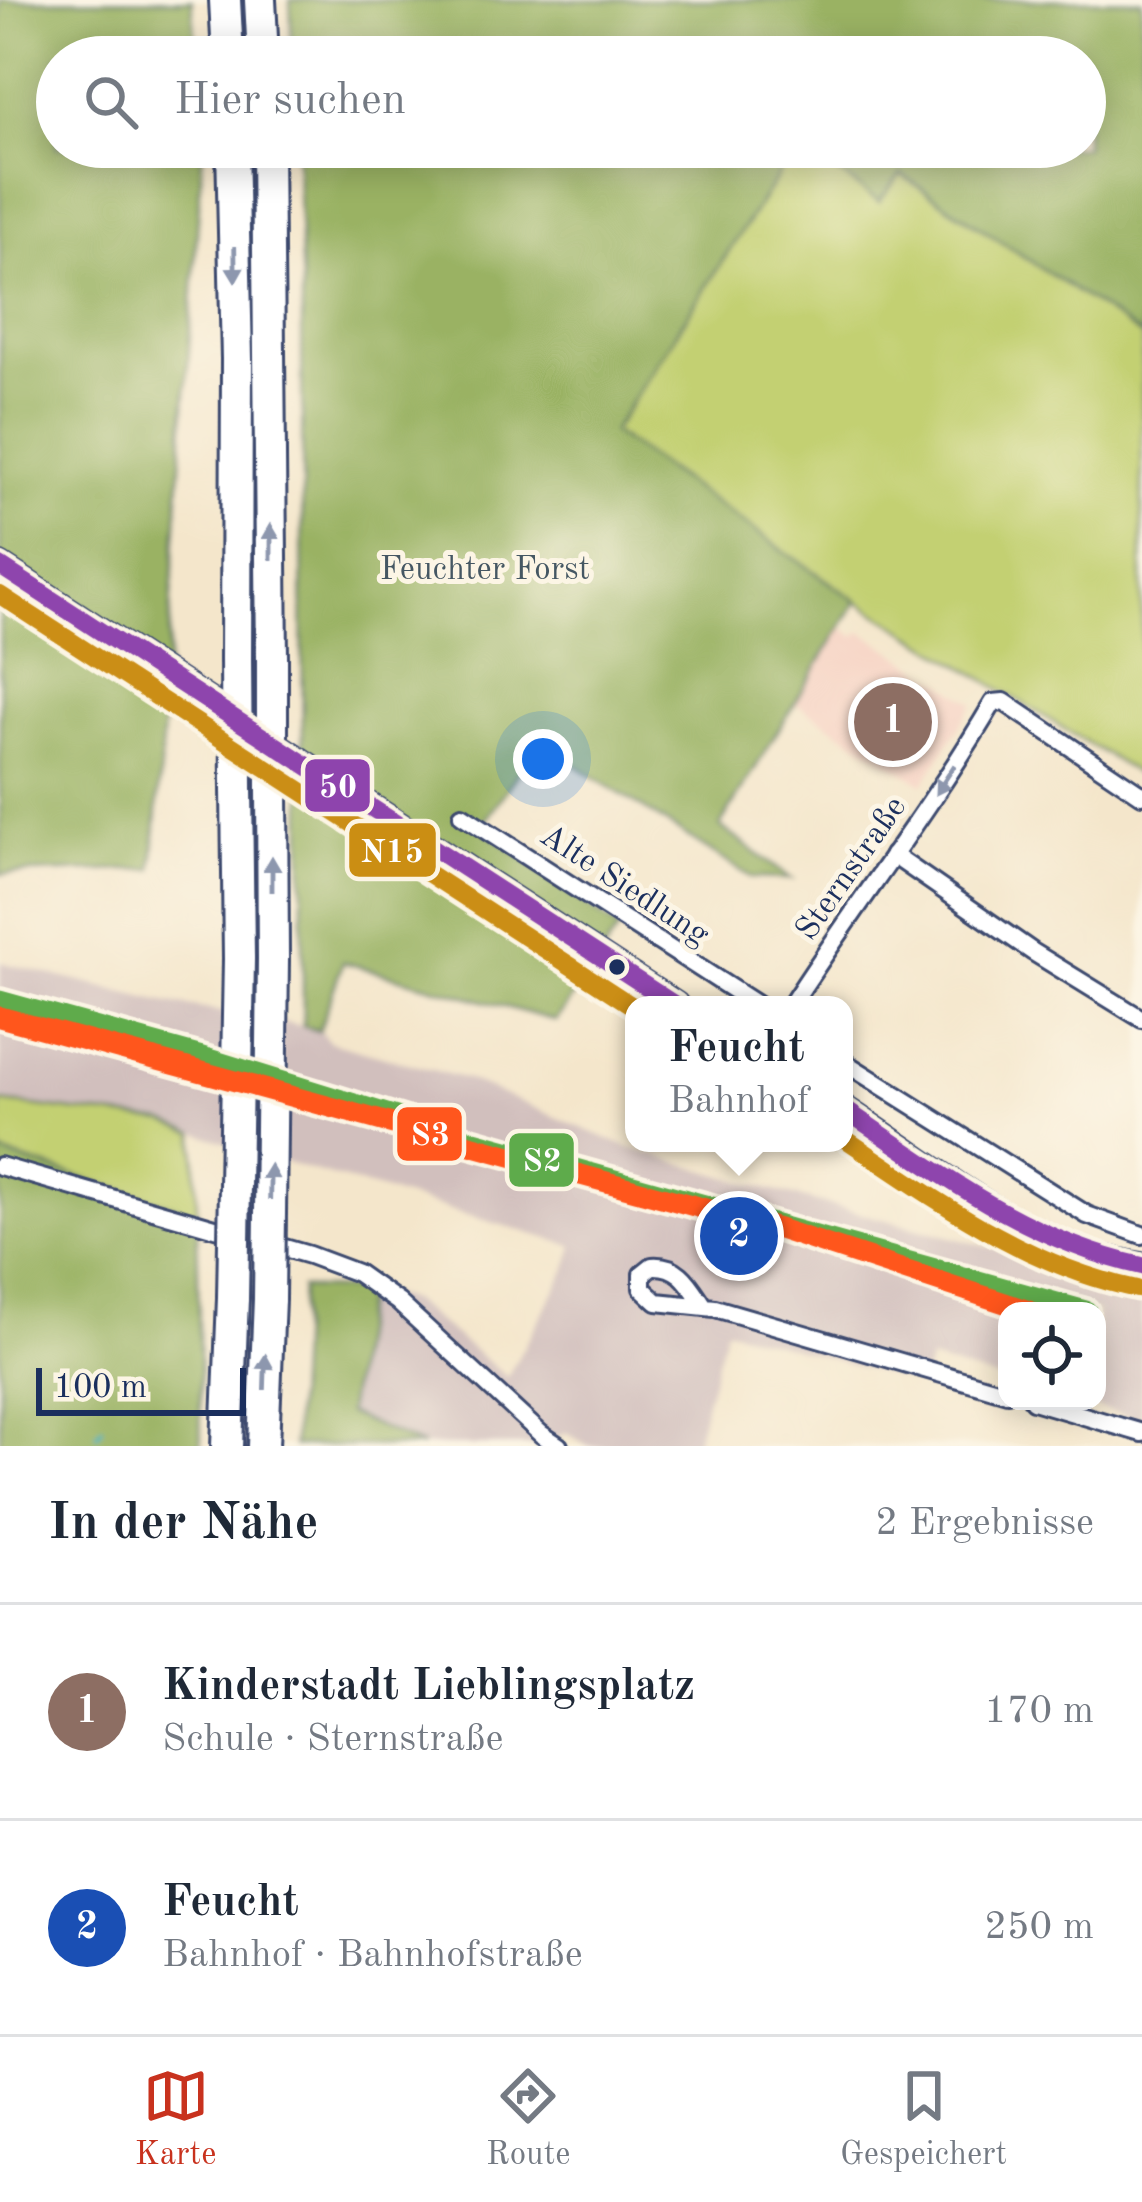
<!DOCTYPE html>
<html lang="de">
<meta charset="utf-8">
<style>
:root{--surface:#fff;--page:#f2f2f3;--text:#1f2937;--muted:#747a83;--line:#e0e1e3;--accent:#c8321e}
body{margin:0;font-family:"Old Standard TT",serif;background:var(--page);color:var(--text)}
.controls{position:absolute;right:36px;bottom:36px;display:grid;overflow:hidden;border-radius:24px;box-shadow:0 6px 30px #0003}
.controls button{width:108px;height:108px;display:grid;place-items:center;padding:0;border:0;border-bottom:3px solid var(--line);background:var(--surface);color:var(--text);font:60px sans-serif}
.scale{position:absolute;left:36px;bottom:30px;width:210px;box-sizing:border-box;padding-left:12px;border:6px solid #1b2f5e;border-top:0;font-size:33px;line-height:42px;white-space:nowrap;color:#1b2f5e;-webkit-text-stroke:9px #fcf5e5;paint-order:stroke}
.you{position:absolute;left:543px;top:759px;width:42px;height:42px;margin:-30px;border:9px solid #fff;border-radius:50%;background:#1a73e8;box-shadow:0 0 0 18px #1a73e833}
.badge{display:grid;place-items:center;width:78px;height:78px;border-radius:50%;background:var(--accent);color:#fff;font-size:39px;font-weight:700}
.pin{position:absolute;translate:-50% -50%;border:6px solid #fff;box-shadow:0 3px 12px #0006}
.popup{position:absolute;left:625px;top:996px;width:228px;height:156px;box-sizing:border-box;display:grid;place-content:center;border-radius:24px;background:var(--surface);filter:drop-shadow(0 3px 9px #0005);font-size:39px;white-space:nowrap;color:var(--muted)}
.popup b{font-size:45px;color:var(--text)}
.popup::after{content:'';position:absolute;left:50%;top:100%;margin-left:-24px;border:24px solid transparent;border-top-color:var(--surface)}
.list{margin:0;padding:0;list-style:none}
h2{display:flex;justify-content:space-between;align-items:center;height:156px;margin:0;padding:0 48px;font-size:51px}
h2 small{font-size:39px;font-weight:400;color:var(--muted)}
.list li{display:grid;grid-template-columns:78px 1fr auto;gap:36px;align-items:center;box-sizing:border-box;height:216px;padding:0 48px;border-top:3px solid var(--line)}
.list b{display:block;font-size:45px;white-space:nowrap}
.list p{margin:0;font-size:39px;white-space:nowrap;color:var(--muted)}
.list em{font-size:39px;font-style:normal;color:var(--muted)}
.icon{flex:none;width:66px;height:66px;fill:none;stroke:currentColor;stroke-width:2;stroke-linecap:round;stroke-linejoin:round}
.map{position:relative;flex:none;width:1142px;height:1446px;overflow:hidden}
.search{position:absolute;background:var(--surface);box-shadow:0 6px 30px #0003;left:36px;right:36px;top:36px;height:132px;display:flex;align-items:center;gap:30px;box-sizing:border-box;padding:0 42px;border-radius:66px;color:var(--muted);font-size:45px}
.sheet{height:588px;background:var(--surface)}
nav{display:flex;justify-content:space-around;align-items:center;box-sizing:border-box;height:168px;border-top:3px solid var(--line);background:var(--surface);font-size:33px;color:var(--muted)}
nav a{display:grid;justify-items:center;gap:6px}
nav .on{color:var(--accent)}
.map>svg:first-child{display:block}
.built{fill:#f6d2c3}
.industrial{fill:#d1bfbd}
.green{fill:#c3d072;stroke:#6f8068;stroke-width:3}
.forest{fill:#9ab264;stroke:#5a7061;stroke-width:3}
.lines{fill:none;stroke-linecap:round;stroke-linejoin:round}
.stream{stroke:#3daeb7;stroke-width:4.5}
.street-casing{stroke:#3c4a6e;stroke-width:22}
.secondary-casing{stroke:#3c4a6e;stroke-width:30}
.highway-casing{stroke:#3c4a6e;stroke-width:36}
.street{stroke:#fff;stroke-width:16}
.secondary{stroke:#fff;stroke-width:24}
.highway{stroke:#fff;stroke-width:30}
.highway-bridge-casing{stroke:#3c4a6e;stroke-width:36;stroke-linecap:butt}
.highway-bridge{stroke:#fff;stroke-width:30}
.bus-1-casing{stroke:#fcf5e5;stroke-width:27}
.bus-2-casing{stroke:#fcf5e5;stroke-width:27}
.bus-1{stroke:#8e44ad;stroke-width:18}
.bus-2{stroke:#cb8e13;stroke-width:18}
.rail-1-casing{stroke:#fcf5e5;stroke-width:30}
.rail-2-casing{stroke:#fcf5e5;stroke-width:30}
.rail-1{stroke:#5eab4b;stroke-width:21}
.rail-2{stroke:#ff561d;stroke-width:21}
.oneway{fill:#8d97ae}
.bus-dot{fill:#1b2f5e;stroke:#fcf5e5;stroke-width:4.5}
.labels{text-anchor:middle;stroke-width:10;stroke-linejoin:round;paint-order:stroke}
.park-label{font-size:33px;fill:#455763;stroke:#fcf5e5}
.street-label{font-size:33px;fill:#1b2f5e;stroke:#fcf5e5}
.line-badge{stroke:#fcf5e5;stroke-width:4.5}
.badge-label{font-size:33px;text-anchor:middle;font-weight:bold;fill:#fff}
</style>
<div class="map">
<svg width="1142" height="1446" viewBox="0 0 1142 1446">
<rect width="100%" height="100%" fill="#fcf5e5"/>
<filter id="ink" filterUnits="userSpaceOnUse"><feTurbulence type="fractalNoise" baseFrequency=".00833" numOctaves="2"/><feDisplacementMap in="SourceGraphic" scale="24" xChannelSelector="R" yChannelSelector="G"/><feConvolveMatrix kernelMatrix="1 2 1 2 8 2 1 2 1" color-interpolation-filters="sRGB"/></filter>
<filter id="wash" filterUnits="userSpaceOnUse"><feTurbulence type="fractalNoise" baseFrequency=".004" numOctaves="4" result="noise"/><feDisplacementMap in="SourceGraphic" scale="48" xChannelSelector="R" yChannelSelector="G"/><feGaussianBlur stdDeviation="2.7" result="paint"/><feColorMatrix in="noise" values="0 0 0 0 0 0 0 0 0 0 0 0 0 0 0 0 0 1.4 0 .05"/><feComposite in="paint" operator="in"/></filter>
<g filter="url(#wash)">
<rect width="100%" height="100%" fill="#f4e6cb"/>
<polygon class="built" points="839,626 856,637 861,631 974,703 923,784 792,701"/>
<polygon class="industrial" points="0,962 159,1001 303,1026 319,1031 330,1042 466,1079 627,1147 764,1188 1142,1287 1142,1420 1074,1401 1097,1401 1097,1311 1007,1311 1007,1382 930,1360 921,1385 726,1328 694,1446 589,1446 566,1433 541,1446 423,1446 347,1413 366,1289 410,1300 507,1377 566,1271 574,1246 303,1168 164,1122 0,1102"/>
<g class="green">
<polygon points="796,147 803,147 879,201 900,174 1142,336 1142,777 857,601 612,433"/>
<polygon points="0,1102 164,1122 195,1133 197,1213 0,1153"/>
</g>
<g class="forest">
<polygon points="0,0 192,0 197,57 57,57 57,147 203,147 153,869 0,874"/>
<polygon points="290,0 1142,0 1142,336 901,174 879,202 803,147 1085,147 1085,57 292,57"/>
<polygon points="296,147 796,147 612,432 857,601 720,826 791,879 752,878 539,742 481,827 619,929 556,1021 343,962 319,1031 303,1026 302,286"/>
<polygon points="0,1153 197,1213 201,1446 0,1446"/>
<polygon points="301,1288 366,1289 347,1413 423,1446 293,1446"/>
</g>
<g class="lines">
<polyline class="stream" points="97,1434 102,1428"/>
</g>
</g>
<g filter="url(#ink)">
<g class="lines">
<defs>
<g id="street">
<polyline points="462,815 757,1005"/>
<polyline points="893,855 1033,952 1142,1019"/>
<path d="M 791,1005 C 857,903 932,807 993,703 L 1004,702 L 1142,795"/>
<polyline points="844,1062 1087,1215 1142,1235"/>
<polyline points="0,1166 309,1255 357,1273 398,1302 541,1434 559,1446"/>
<path d="M 704,1306 C 690,1285 680,1264 652,1266 L 642,1274 L 642,1288 L 657,1302 L 715,1308 L 1007,1393"/>
<polyline points="1033,1401 1142,1433"/>
</g>
<g id="secondary">
<polyline points="0,566 675,1005"/>
<path d="M 844,1109 C 937,1169 1030,1250 1142,1266"/>
</g>
<g id="highway">
<polyline points="225,0 228,57"/>
<polyline points="260,0 263,57"/>
<polyline points="232,147 237,359 236,659"/>
<polyline points="267,147 272,659"/>
<polyline points="237,788 239,959"/>
<polyline points="272,788 273,959"/>
<polyline points="227,1446 233,1298"/>
<polyline points="263,1446 269,1299"/>
</g>
</defs>
<use href="#street" class="street-casing"/>
<use href="#secondary" class="secondary-casing"/>
<use href="#highway" class="highway-casing"/>
<use href="#street" class="street"/>
<use href="#secondary" class="secondary"/>
<use href="#highway" class="highway"/>
<defs>
<g id="highway-bridge">
<polyline points="236,659 237,788"/>
<polyline points="272,659 272,788"/>
<polyline points="233,1298 239,959"/>
<polyline points="269,1299 273,959"/>
</g>
</defs>
<use href="#highway-bridge" class="highway-bridge-casing"/>
<use href="#highway-bridge" class="highway-bridge"/>
<defs>
<g id="bus-1">
<polyline points="0,566 675,1005"/>
<path d="M 844,1109 C 939,1173 1028,1241 1142,1266"/>
</g>
<g id="bus-2">
<polyline points="0,595 634,1007"/>
<path d="M 844,1138 C 938,1201 1024,1265 1137,1289"/>
</g>
</defs>
<use href="#bus-1" class="bus-1-casing"/>
<use href="#bus-2" class="bus-2-casing"/>
<use href="#bus-1" class="bus-1"/>
<use href="#bus-2" class="bus-2"/>
<defs>
<polyline id="rail-1" points="0,1001 199,1056 471,1140 1086,1311"/>
<polyline id="rail-2" points="0,1017 779,1229 1029,1311"/>
</defs>
<use href="#rail-1" class="rail-1-casing"/>
<use href="#rail-2" class="rail-2-casing"/>
<use href="#rail-1" class="rail-1"/>
<use href="#rail-2" class="rail-2"/>
</g>
<defs><path id="oneway-solid" d="M-6-.8H1V-3.2L6.5 0L1 3.2V.8H-6Z" transform="scale(3)"/></defs>
<g class="oneway">
<use href="#oneway-solid" transform="translate(235 264) rotate(89)"/>
<use href="#oneway-solid" transform="translate(271 542) rotate(-90)"/>
<use href="#oneway-solid" transform="translate(945 780) rotate(123)"/>
<use href="#oneway-solid" transform="translate(272 874) rotate(-90)"/>
<use href="#oneway-solid" transform="translate(270 1182) rotate(-89)"/>
<use href="#oneway-solid" transform="translate(265 1372) rotate(-88)"/>
</g>
</g>
<circle class="bus-dot" cx="617" cy="967" r="10"/>
<g class="labels">
<g class="park-label">
<text x="485" y="579">Feuchter Forst</text>
</g>
<g class="street-label">
<text transform="translate(849 867) rotate(-55)" y="12">Sternstraße</text>
<text transform="translate(626 883) rotate(33)" y="12">Alte Siedlung</text>
</g>
</g>
<g class="line-badge">
<rect x="303" y="757" width="69" height="57" rx="12" fill="#8e44ad"/>
<rect x="347" y="821" width="91" height="58" rx="12" fill="#cb8e13"/>
<rect x="395" y="1105" width="69" height="58" rx="12" fill="#ff561d"/>
<rect x="507" y="1131" width="69" height="58" rx="12" fill="#5eab4b"/>
</g>
<g class="badge-label">
<text x="338" y="797">50</text>
<text x="392" y="862">N15</text>
<text x="430" y="1145">S3</text>
<text x="542" y="1171">S2</text>
</g>
</svg>
<div class="controls">
<button><svg class="icon" aria-label="locate" viewBox="0 0 24 24"><circle cx="12" cy="12" r="6"/><path d="M12 2v4M12 18v4M2 12h4M18 12h4"/></svg></button>
</div>
<div class="scale">100 m</div>
<div class="you"></div>
<div class="pin badge" style="left:893px;top:722px;background:#8d6e63">1</div>
<div class="pin badge" style="left:739px;top:1236px;background:#1a4fb4">2</div>
<div class="popup"><b>Feucht</b>Bahnhof</div>
<div class="search"><svg class="icon" aria-label="search" viewBox="0 0 24 24"><circle cx="10" cy="10" r="6"/><path d="M15 15l6 6"/></svg>Hier suchen</div>
</div>
<section class="sheet">
<h2>In der Nähe<small>2 Ergebnisse</small></h2>
<ul class="list">
<li><span class="badge" style="background:#8d6e63">1</span><div><b>Kinderstadt Lieblingsplatz</b><p>Schule · Sternstraße</p></div><em>170 m</em></li>
<li><span class="badge" style="background:#1a4fb4">2</span><div><b>Feucht</b><p>Bahnhof · Bahnhofstraße</p></div><em>250 m</em></li>
</ul>
</section>
<nav>
<a class="on"><svg class="icon" aria-label="map" viewBox="0 0 24 24"><path d="M3 6l6-2 6 2 6-2v14l-6 2-6-2-6 2zM9 4v14M15 6v14"/></svg>Karte</a>
<a><svg class="icon" aria-label="directions" viewBox="0 0 24 24"><path d="M12 3l9 9-9 9-9-9zM9 14v-3h6M13 9l2 2-2 2"/></svg>Route</a>
<a><svg class="icon" aria-label="saved" viewBox="0 0 24 24"><path d="M7 4h10v16l-5-4-5 4z"/></svg>Gespeichert</a>
</nav>
